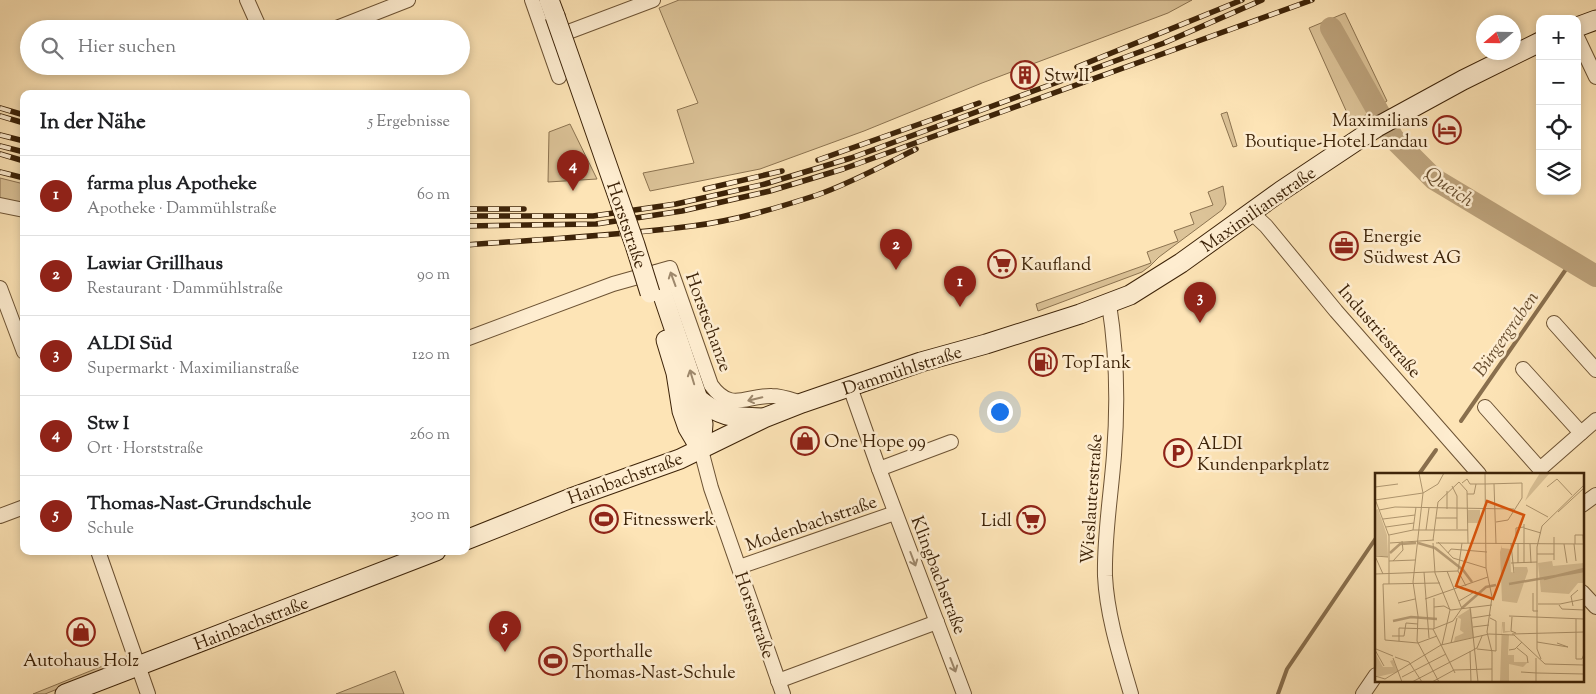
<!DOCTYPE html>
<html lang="de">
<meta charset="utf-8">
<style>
:root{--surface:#fff;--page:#f6f6f6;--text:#202124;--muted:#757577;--line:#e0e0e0;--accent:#8f2418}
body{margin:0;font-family:"Sorts Mill Goudy",serif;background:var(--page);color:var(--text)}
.controls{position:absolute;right:15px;top:15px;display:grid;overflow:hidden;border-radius:10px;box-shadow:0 2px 8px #0003}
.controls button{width:45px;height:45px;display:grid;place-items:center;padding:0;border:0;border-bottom:1px solid var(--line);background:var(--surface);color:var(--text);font:25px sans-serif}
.compass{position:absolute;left:1476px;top:15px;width:45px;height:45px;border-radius:50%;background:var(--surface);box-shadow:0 2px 8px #0003;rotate:250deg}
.you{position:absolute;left:999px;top:411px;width:18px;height:18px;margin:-12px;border:4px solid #fff;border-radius:50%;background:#1a73e8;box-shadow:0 0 0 8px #1a73e833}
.badge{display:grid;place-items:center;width:32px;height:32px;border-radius:50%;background:var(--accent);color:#fff;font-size:16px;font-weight:700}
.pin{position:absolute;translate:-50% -41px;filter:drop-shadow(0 1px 2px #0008)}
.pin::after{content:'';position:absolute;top:26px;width:18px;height:15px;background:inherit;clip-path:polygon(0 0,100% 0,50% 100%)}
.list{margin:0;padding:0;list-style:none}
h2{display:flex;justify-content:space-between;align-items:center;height:65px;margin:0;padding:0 20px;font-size:21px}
h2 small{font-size:16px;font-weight:400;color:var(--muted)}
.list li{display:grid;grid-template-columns:32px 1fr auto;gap:15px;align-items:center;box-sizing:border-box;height:80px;padding:0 20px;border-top:1px solid var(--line)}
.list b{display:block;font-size:19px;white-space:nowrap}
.list p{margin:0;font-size:16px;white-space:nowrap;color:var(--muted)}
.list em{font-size:16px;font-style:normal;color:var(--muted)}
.icon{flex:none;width:28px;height:28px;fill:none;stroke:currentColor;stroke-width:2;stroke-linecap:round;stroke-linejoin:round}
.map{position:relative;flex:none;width:1596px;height:694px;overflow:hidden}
.search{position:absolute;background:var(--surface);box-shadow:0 2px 8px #0003;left:20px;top:20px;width:450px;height:55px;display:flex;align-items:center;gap:12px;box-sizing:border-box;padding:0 18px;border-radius:28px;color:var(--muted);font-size:19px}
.panel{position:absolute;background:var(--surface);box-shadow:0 2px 8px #0003;left:20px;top:90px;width:450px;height:465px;border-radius:10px}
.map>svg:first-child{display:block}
.green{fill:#dcc398;stroke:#8c7350}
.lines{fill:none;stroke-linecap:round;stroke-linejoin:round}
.stream{stroke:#896f4d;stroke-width:4}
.river{stroke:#bca27b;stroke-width:22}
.street-casing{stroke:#6d5334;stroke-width:16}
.secondary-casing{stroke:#3d2308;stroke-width:21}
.street{stroke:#feedd0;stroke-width:14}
.secondary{stroke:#feedd0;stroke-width:19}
.rail-casing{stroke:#3d2308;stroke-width:5.5}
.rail{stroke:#feedd0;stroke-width:4;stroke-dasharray:11;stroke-linecap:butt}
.secondary-bridge-casing{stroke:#3d2308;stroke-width:21;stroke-linecap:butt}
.secondary-bridge{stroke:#feedd0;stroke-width:19}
.oneway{stroke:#9e886c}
.labels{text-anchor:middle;stroke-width:5;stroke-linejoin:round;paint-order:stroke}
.poi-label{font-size:18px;fill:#3d2308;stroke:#feedd0;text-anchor:start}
.street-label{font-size:18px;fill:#3d2308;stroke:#feedd0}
.water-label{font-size:19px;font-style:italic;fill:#694f30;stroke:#feedd0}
.inset-river{fill:none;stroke:#bca27b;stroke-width:2.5}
.inset-road{fill:none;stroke:#b09770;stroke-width:1}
.view{fill:#df560c;fill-opacity:0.15;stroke:#df560c;stroke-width:2.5}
.inset-edge{fill:none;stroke:#3d2308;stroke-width:2.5}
</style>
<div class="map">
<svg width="1596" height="694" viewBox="0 0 1596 694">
<rect width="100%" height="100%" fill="#fde4b6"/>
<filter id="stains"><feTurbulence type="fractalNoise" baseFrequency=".004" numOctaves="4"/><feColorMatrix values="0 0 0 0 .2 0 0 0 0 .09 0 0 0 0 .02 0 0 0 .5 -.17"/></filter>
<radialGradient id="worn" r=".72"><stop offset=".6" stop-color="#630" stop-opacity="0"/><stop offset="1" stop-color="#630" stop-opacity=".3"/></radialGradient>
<g class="green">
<polygon points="679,0 1192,0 1168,13 982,83 864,131 760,169 650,191 643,173 694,163 677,110 698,103 659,8"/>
<polygon points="1345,13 1387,101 1352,124 1309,28"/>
<polygon points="1227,112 1237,146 1233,147 1221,114"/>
<polygon points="570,124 597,179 548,182 549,132"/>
<polygon points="0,178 24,184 24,212 0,209"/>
<polygon points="1223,186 1226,204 1222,210 1159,257 1150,266 1142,272 1038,311 1036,304 1151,263 1147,252 1178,241 1174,231 1194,224 1190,213 1213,205 1208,192"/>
<polygon points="110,663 110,668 45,694 33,694"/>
<polygon points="395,671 404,694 336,694"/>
</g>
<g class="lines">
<g class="stream">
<polyline points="1461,421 1571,262"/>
<polyline points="1419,474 1436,450"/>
<polyline points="1278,694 1287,669 1376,538"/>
</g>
<polyline class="river" points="1331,28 1393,138 1434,179 1596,276"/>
<defs>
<g id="street">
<polyline points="247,0 260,29"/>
<polyline points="532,0 559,77"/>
<polyline points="334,29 408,0"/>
<polyline points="1577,37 1596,77"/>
<polyline points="547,40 653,0"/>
<polyline points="0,205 24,210"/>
<polyline points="1252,213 1266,226 1336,311 1479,474"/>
<polyline points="0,288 24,352"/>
<path d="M 1109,304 C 1117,354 1118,404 1114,455 C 1111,495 1104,536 1105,576 C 1107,616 1120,656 1131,694"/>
<polyline points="1554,323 1596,370"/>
<path d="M 466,339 L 613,284 L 670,268 L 711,385 C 731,413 746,395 772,396 C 782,396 792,400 802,403"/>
<polyline points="1523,369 1581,433 1596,420"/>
<polyline points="850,387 879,469 964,694"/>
<polyline points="1485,407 1540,469 1581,433"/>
<polyline points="701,450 711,488 783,694"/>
<polyline points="879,469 951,442"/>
<polyline points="1582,505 1596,495"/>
<polyline points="0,516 24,507"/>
<polyline points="98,551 148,694"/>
<polyline points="739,567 895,513"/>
<polyline points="1582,592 1596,607"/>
<polyline points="778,681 937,622"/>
<polyline points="1363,694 1376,675"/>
</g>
<g id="secondary">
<polyline points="549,0 555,16"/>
<polyline points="1577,27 1596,20"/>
<polyline points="656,275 698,399 703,424 701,450"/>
<polyline points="666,340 676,373 682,411 688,428 701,450"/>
<path d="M 698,399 C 722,418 733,417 762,418"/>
<polyline points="466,540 571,498 680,459 764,418 802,403 921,362 986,344 1080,314 1130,295 1181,263 1281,191 1377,127 1463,80 1540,42"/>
<polyline points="65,694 436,551"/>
</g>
</defs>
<use href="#street" class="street-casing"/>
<use href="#secondary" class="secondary-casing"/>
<use href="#street" class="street"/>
<use href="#secondary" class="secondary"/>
<defs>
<g id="rail">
<polyline points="1077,67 1242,0"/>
<polyline points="0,108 24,115"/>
<polyline points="0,116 24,123"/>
<polyline points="0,135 24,141"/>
<polyline points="0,146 24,152"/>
<polyline points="0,154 24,161"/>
<polyline points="818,160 979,103"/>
<polyline points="0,172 24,178"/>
<polyline points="705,189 782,171"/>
<polyline points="466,209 524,209"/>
<polyline points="466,216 593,216 676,204 765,184 851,158 1164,43 1262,0"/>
<polyline points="466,226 596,224 682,211 770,191 843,169 1312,0"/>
<path d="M 466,245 C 542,239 617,236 692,226 C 734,221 777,208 817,195 C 851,183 884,165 916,149"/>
</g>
</defs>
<use href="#rail" class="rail-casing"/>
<use href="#rail" class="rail"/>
<defs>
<polyline id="secondary-bridge" points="555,16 635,245 650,293"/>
</defs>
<use href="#secondary-bridge" class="secondary-bridge-casing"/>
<use href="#secondary-bridge" class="secondary-bridge"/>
</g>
<defs><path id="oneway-shaft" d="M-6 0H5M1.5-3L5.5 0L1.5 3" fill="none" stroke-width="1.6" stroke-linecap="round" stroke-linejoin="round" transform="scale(1.25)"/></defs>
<g class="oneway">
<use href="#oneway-shaft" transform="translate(673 279) rotate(-110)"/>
<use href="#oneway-shaft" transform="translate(692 377) rotate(-107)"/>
<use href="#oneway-shaft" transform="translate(755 399) rotate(167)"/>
<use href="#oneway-shaft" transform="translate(913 559) rotate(69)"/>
<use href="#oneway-shaft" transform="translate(953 665) rotate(69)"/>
</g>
<defs>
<symbol id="building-ring" viewBox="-11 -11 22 22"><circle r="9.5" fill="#feedd0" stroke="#8f2418" stroke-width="1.5"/><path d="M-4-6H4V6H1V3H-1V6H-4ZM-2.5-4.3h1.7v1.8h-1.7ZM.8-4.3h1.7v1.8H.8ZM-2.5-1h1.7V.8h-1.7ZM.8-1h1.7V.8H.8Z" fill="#8f2418"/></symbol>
<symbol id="hotel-ring" viewBox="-11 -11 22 22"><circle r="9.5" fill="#feedd0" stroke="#8f2418" stroke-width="1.5"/><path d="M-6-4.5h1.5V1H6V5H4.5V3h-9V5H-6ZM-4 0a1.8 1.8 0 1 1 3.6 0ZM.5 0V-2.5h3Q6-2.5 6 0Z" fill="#8f2418"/></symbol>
<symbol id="office-ring" viewBox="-11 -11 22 22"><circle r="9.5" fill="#feedd0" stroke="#8f2418" stroke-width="1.5"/><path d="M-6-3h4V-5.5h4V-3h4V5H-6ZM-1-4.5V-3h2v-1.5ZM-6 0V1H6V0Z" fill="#8f2418"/></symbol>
<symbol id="supermarket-ring" viewBox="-11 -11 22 22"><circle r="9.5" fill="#feedd0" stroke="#8f2418" stroke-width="1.5"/><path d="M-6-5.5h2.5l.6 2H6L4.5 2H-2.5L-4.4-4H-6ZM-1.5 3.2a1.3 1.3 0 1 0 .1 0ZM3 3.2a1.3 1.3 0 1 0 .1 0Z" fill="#8f2418"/></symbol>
<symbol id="fuel-ring" viewBox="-11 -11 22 22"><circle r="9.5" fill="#feedd0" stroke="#8f2418" stroke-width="1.5"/><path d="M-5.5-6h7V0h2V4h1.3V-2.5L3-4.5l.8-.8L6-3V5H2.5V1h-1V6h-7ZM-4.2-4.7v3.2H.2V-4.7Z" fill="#8f2418"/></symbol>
<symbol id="shop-ring" viewBox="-11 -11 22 22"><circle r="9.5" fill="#feedd0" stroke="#8f2418" stroke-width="1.5"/><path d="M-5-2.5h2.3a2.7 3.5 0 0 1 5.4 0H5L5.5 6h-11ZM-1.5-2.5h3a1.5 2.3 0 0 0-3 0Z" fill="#8f2418"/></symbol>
<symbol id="parking-ring" viewBox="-11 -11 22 22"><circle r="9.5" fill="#feedd0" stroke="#8f2418" stroke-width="1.5"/><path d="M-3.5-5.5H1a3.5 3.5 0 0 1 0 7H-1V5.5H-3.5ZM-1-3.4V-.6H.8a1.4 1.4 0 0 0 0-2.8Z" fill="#8f2418"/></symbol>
<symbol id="stadium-ring" viewBox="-11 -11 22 22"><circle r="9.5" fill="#feedd0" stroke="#8f2418" stroke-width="1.5"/><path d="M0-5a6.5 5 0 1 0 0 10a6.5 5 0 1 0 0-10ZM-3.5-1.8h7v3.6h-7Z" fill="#8f2418"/></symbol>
</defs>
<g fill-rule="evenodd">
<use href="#building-ring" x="1009" y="59" width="32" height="32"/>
<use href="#hotel-ring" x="1431" y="114" width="32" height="32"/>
<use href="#office-ring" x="1328" y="230" width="32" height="32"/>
<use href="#supermarket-ring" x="986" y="248" width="32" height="32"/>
<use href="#fuel-ring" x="1027" y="346" width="32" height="32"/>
<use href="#shop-ring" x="789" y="425" width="32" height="32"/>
<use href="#parking-ring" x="1162" y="437" width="32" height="32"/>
<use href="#stadium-ring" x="588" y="503" width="32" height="32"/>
<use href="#supermarket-ring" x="1015" y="504" width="32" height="32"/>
<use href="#shop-ring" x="65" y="616" width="32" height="32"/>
<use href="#stadium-ring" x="537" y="645" width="32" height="32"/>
</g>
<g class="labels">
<g class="poi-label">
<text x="1044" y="81">Stw II</text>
<text x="1428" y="126" text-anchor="end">Maximilians<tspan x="1428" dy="21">Boutique-Hotel Landau</tspan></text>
<text x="1363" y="242">Energie<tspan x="1363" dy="21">Südwest AG</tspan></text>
<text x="1021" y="270">Kaufland</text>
<text x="1062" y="368">TopTank</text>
<text x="824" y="447">One Hope 99</text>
<text x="1197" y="449">ALDI<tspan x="1197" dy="21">Kundenparkplatz</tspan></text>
<text x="623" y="525">Fitnesswerk</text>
<text x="1012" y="526" text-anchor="end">Lidl</text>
<text x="572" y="657">Sporthalle<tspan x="572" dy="21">Thomas-Nast-Schule</tspan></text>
<text x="81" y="666" text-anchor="middle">Autohaus Holz</text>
</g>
<g class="street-label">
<text transform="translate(1258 209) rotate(-35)" y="6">Maximilianstraße</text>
<text transform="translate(627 225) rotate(71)" y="6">Horststraße</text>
<text transform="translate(709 322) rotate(70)" y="6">Horstschanze</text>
<text transform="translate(1380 331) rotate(49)" y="6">Industriestraße</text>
<text transform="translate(902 370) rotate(-18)" y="6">Dammühlstraße</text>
<text transform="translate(625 478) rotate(-20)" y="6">Hainbachstraße</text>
<text transform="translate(1091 499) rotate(-86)" y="6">Wieslauterstraße</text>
<text transform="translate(811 523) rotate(-19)" y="6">Modenbachstraße</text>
<text transform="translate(939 575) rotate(69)" y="6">Klingbachstraße</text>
<text transform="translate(755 615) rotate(71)" y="6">Horststraße</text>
<text transform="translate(251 623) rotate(-21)" y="6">Hainbachstraße</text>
</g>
<g class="water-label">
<text transform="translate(1450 186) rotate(35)" y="7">Queich</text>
<text transform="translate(1505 333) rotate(-55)" y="7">Bürgergraben</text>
</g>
</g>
<g transform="translate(1375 473)">
<rect width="209" height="209" fill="#fde4b6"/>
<path d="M 165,0 L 175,0 L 150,28 L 155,16 ZM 3,36 L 12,62 L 13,84 L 0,82 L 0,37 ZM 93,37 L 105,37 L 105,50 L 93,50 ZM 127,72 L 127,75 L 135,76 L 136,99 L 140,100 L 139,94 L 152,94 L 153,98 L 142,130 L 127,128 L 125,79 ZM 177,88 L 178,93 L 209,90 L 209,110 L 203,110 L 194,121 L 166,119 L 163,90 ZM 96,135 L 99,164 L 79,169 L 80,164 L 89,160 L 85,157 L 86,146 L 82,144 ZM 127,149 L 130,149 L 130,158 L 139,158 L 128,160 L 127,152 L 127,162 L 134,162 L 133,182 L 139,182 L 139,189 L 153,189 L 148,194 L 134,191 L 134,209 L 125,209 ZM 0,180 L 8,194 L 18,194 L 15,188 L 18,187 L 23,199 L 2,204 Z" fill="#dcc398"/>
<path class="inset-river" d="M 43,70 L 60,75 L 88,97 L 97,109M 15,80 L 25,71 L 41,70M 169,106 L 209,96M 134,111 L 209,98M 87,135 L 111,114 L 121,112M 18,148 L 36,144 L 62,146"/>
<path class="inset-road" d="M 44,0 L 48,20 L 63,11 L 69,0M 110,0 L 111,95 L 117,124 L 112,159 L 117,179 L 117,209M 84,9 L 92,18 L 93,70M 87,10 L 92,6 L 95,11 L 110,11M 110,11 L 147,10 L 147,25 L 133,47 L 121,49M 119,11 L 121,71M 77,13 L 82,23 L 82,56M 0,14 L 23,11M 172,14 L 182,6 L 197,22M 72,18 L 72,36M 92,21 L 99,21 L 101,11M 0,26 L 14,63 L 14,111M 0,27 L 48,20 L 38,109 L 43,143 L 42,168 L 64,209M 151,32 L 173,44M 4,37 L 20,34 L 139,36M 183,39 L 209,15M 61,45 L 82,45M 8,46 L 40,42M 149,51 L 149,90M 11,54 L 39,50M 149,55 L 166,60M 38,57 L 41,34M 51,57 L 54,35M 14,62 L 38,57 L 93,57M 141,64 L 141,55 L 149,54M 179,64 L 179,87M 58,67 L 63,29 L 84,9M 63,69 L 78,85 L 111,95M 15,70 L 59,67M 58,70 L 60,100 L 75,137 L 67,172M 61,70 L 209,71M 136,71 L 139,100M 143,71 L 143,90M 155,71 L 156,90M 189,71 L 192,90M 199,71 L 201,88M 200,71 L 200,62 L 208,62 L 209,79M 73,80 L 76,76 L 112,79M 162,81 L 179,81M 14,88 L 40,87M 18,88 L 28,77 L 27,68M 136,90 L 162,89M 72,98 L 87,136M 83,98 L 87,70M 49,99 L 54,165M 0,101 L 83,98 L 91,113M 8,101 L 0,83 L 13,84M 158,120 L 158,138 L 163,138M 59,125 L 59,156M 50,126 L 113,104M 84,128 L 101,118M 23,130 L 40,126M 163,131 L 185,131 L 209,126M 184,132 L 187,136 L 209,137M 198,133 L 196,123 L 203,117M 59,134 L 69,133 L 76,137 L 117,132M 95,134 L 103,209M 134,143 L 209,146M 137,144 L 136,158 L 141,160M 97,145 L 116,142M 201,146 L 201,186 L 207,186 L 209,181M 98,154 L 114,152M 58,156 L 80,200M 137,161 L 209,159M 17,163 L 29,163 L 31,150 L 43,151M 10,167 L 8,111 L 65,110M 10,167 L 43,170 L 62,163M 24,168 L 24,155 L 58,156 L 78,148 L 87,135M 162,169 L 193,174 L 182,170M 76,170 L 82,145M 142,175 L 152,183 L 153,190M 1,176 L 18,183M 102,176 L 121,178 L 121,148 L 115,145M 0,177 L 9,193M 134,177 L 140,176 L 147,169M 95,178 L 96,209M 20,184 L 34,189 L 47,209M 18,185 L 27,209M 166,186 L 162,176 L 162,74 L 167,53 L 209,12M 146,199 L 162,200M 162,200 L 209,201M 0,203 L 10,206 L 66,172 L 114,161 L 139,162 L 170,191 L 209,192M 27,204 L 71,181M 37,209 L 102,175 L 107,163M 57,209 L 79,197 L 117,196M 161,209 L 161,185"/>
<path class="view" d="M 112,28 L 149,42 L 118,126 L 81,113 Z"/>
<rect width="209" height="209" class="inset-edge"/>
</g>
<rect width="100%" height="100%" filter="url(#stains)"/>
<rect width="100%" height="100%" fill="url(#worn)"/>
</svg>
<div class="controls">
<button>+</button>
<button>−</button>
<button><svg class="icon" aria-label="locate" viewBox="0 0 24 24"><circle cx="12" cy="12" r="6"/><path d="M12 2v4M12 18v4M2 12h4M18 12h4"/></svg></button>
<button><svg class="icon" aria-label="layers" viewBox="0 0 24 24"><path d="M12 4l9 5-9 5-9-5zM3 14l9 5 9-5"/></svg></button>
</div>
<svg class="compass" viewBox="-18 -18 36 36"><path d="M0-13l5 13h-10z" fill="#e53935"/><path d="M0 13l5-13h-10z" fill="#757577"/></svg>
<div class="you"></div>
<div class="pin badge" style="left:960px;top:307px">1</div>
<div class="pin badge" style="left:896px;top:270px">2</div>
<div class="pin badge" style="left:1200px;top:323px">3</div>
<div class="pin badge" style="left:573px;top:191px">4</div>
<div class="pin badge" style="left:505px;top:652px">5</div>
<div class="search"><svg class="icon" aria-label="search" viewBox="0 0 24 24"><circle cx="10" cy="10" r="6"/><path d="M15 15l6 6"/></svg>Hier suchen</div>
<section class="panel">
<h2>In der Nähe<small>5 Ergebnisse</small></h2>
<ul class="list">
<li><span class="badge">1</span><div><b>farma plus Apotheke</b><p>Apotheke · Dammühlstraße</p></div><em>60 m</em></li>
<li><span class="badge">2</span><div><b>Lawiar Grillhaus</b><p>Restaurant · Dammühlstraße</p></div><em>90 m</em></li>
<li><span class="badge">3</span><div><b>ALDI Süd</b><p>Supermarkt · Maximilianstraße</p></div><em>120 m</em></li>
<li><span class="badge">4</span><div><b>Stw I</b><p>Ort · Horststraße</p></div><em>260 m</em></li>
<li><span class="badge">5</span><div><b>Thomas-Nast-Grundschule</b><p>Schule</p></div><em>300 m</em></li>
</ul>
</section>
</div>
